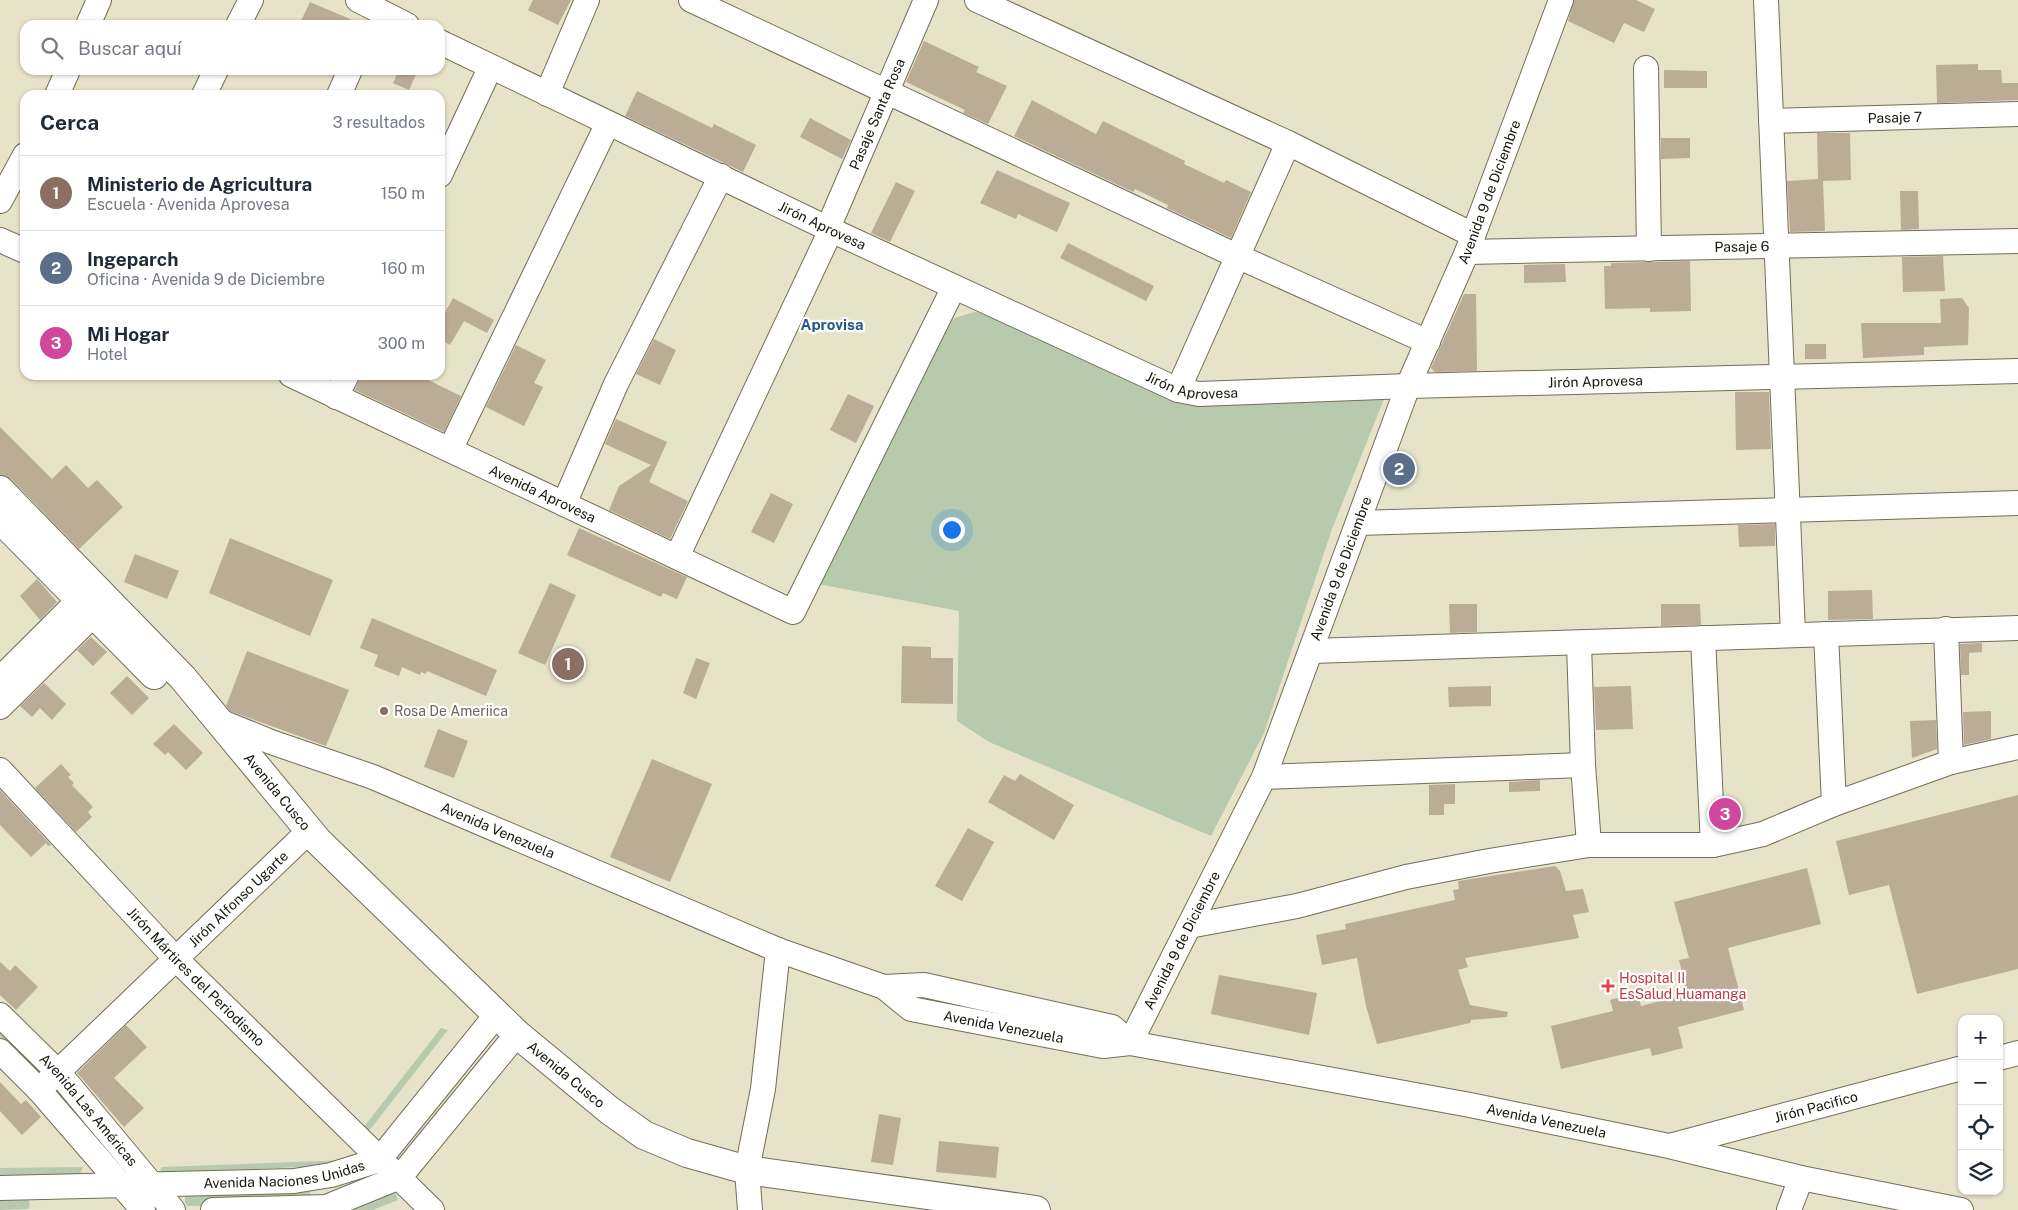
<!DOCTYPE html>
<html lang="es">
<meta charset="utf-8">
<style>
:root{--surface:#fff;--page:#f6f6f7;--text:#1f2937;--muted:#747a83;--line:#e0e1e3;--accent:#1a73e8}
body{margin:0;font-family:"Public Sans",sans-serif;background:var(--page);color:var(--text)}
.controls{position:absolute;right:15px;bottom:15px;display:grid;overflow:hidden;border-radius:10px;box-shadow:0 1px 4px #0004}
.controls button{width:45px;height:45px;display:grid;place-items:center;padding:0;border:0;border-bottom:1px solid var(--line);background:var(--surface);color:var(--text);font:25px sans-serif}
.you{position:absolute;left:951px;top:529px;width:18px;height:18px;margin:-12px;border:4px solid #fff;border-radius:50%;background:#1a73e8;box-shadow:0 0 0 8px #1a73e833}
.badge{display:grid;place-items:center;width:32px;height:32px;border-radius:50%;background:var(--accent);color:#fff;font-size:16px;font-weight:700}
.pin{position:absolute;translate:-50% -50%;border:2px solid #fff;box-shadow:0 1px 5px #0006}
.list{margin:0;padding:0;list-style:none}
h2{display:flex;justify-content:space-between;align-items:center;height:65px;margin:0;padding:0 20px;font-size:21px}
h2 small{font-size:16px;font-weight:400;color:var(--muted)}
.list li{display:grid;grid-template-columns:32px 1fr auto;gap:15px;align-items:center;box-sizing:border-box;height:75px;padding:0 20px;border-top:1px solid var(--line)}
.list b{display:block;font-size:19px;white-space:nowrap}
.list p{margin:0;font-size:16px;white-space:nowrap;color:var(--muted)}
.list em{font-size:16px;font-style:normal;color:var(--muted)}
.icon{flex:none;width:28px;height:28px;fill:none;stroke:currentColor;stroke-width:2;stroke-linecap:round;stroke-linejoin:round}
.map{position:relative;flex:none;width:2018px;height:1210px;overflow:hidden}
.search{position:absolute;background:var(--surface);box-shadow:0 1px 4px #0004;left:20px;top:20px;width:425px;height:55px;display:flex;align-items:center;gap:12px;box-sizing:border-box;padding:0 18px;border-radius:15px;color:var(--muted);font-size:19px}
.panel{position:absolute;background:var(--surface);box-shadow:0 1px 4px #0004;left:20px;top:90px;width:425px;height:290px;border-radius:15px}
.map>svg:first-child{display:block}
.green{fill:#b8caae}
.building{fill:#bbac96}
.lines{fill:none;stroke-linecap:round;stroke-linejoin:round}
.minor-casing{stroke:#726e57;stroke-width:26}
.highway-casing{stroke:#726e57;stroke-width:30}
.minor{stroke:#fff;stroke-width:24}
.highway{stroke:#fff;stroke-width:28}
.education-dot{fill:#8d6e63;stroke:#fff;stroke-width:2}
.health-dot{fill:#e0444e;stroke:#fff;stroke-width:2}
.labels{text-anchor:middle;stroke-width:4.5;stroke-linejoin:round;paint-order:stroke}
.street-label{font-size:14px;fill:#16140b;stroke:#fff}
.education-label{font-size:14px;fill:#785e54;stroke:#fff;text-anchor:start}
.health-label{font-size:14px;fill:#be3a42;stroke:#fff;text-anchor:start}
.neighbourhood-label{font-size:15px;font-weight:bold;fill:#255588;stroke:#fff}
</style>
<div class="map">
<svg width="2018" height="1210" viewBox="0 0 2018 1210">
<rect width="100%" height="100%" fill="#e7e3c9"/>
<g class="green">
<polygon points="974,312 989,313 1121,372 1312,397 1384,399 1332,529 1264,733 1211,836 989,742 957,721 959,611 818,584 939,330 955,318"/>
<polygon points="0,1028 46,1075 41,1079 0,1036"/>
<polygon points="441,1028 448,1030 361,1141 356,1137"/>
<polygon points="348,1160 349,1165 162,1173 160,1170 162,1167"/>
<polygon points="83,1167 79,1177 0,1178 0,1168"/>
<polygon points="308,1189 311,1196 309,1203 188,1206 185,1203 185,1195"/>
<polygon points="395,1192 398,1200 373,1210 351,1210"/>
<polygon points="0,1196 28,1196 30,1206 28,1209 0,1210"/>
</g>
<g class="building">
<polygon points="533,0 571,0 558,25 528,10"/>
<polygon points="1574,0 1636,0 1655,9 1644,32 1624,23 1614,43 1568,21"/>
<polygon points="310,2 364,25 299,25"/>
<polygon points="924,41 979,67 976,72 1007,86 988,124 963,113 965,110 906,82"/>
<polygon points="1978,64 1978,70 2001,70 2002,83 2018,83 2018,100 1937,103 1936,65"/>
<polygon points="399,70 418,70 409,90 393,83"/>
<polygon points="1664,70 1707,71 1707,88 1664,88"/>
<polygon points="637,91 712,128 714,124 756,145 743,172 625,116"/>
<polygon points="1032,100 1096,134 1103,121 1185,161 1184,164 1224,183 1226,180 1251,192 1231,238 1167,208 1168,205 1135,189 1133,192 1014,136"/>
<polygon points="810,118 851,140 842,159 800,137"/>
<polygon points="1817,133 1850,133 1851,180 1823,181 1825,231 1790,232 1787,181 1818,179"/>
<polygon points="1661,138 1690,138 1690,158 1661,159"/>
<polygon points="997,170 1070,203 1057,232 1018,214 1016,219 980,203"/>
<polygon points="896,182 915,191 890,242 871,233"/>
<polygon points="1900,191 1918,191 1919,229 1901,230"/>
<polygon points="1068,243 1154,286 1146,301 1060,258"/>
<polygon points="1943,256 1945,291 1903,292 1902,257"/>
<polygon points="1690,261 1691,311 1650,312 1650,308 1605,309 1604,266 1611,266 1611,263"/>
<polygon points="1565,264 1566,282 1524,283 1524,265"/>
<polygon points="1464,294 1476,294 1477,371 1435,372 1431,368"/>
<polygon points="453,298 494,320 487,333 464,321 450,345 440,339 440,321"/>
<polygon points="1962,298 1969,308 1968,345 1924,347 1924,355 1863,358 1861,323 1941,323 1940,299"/>
<polygon points="654,339 676,350 660,385 636,374"/>
<rect x="1805" y="344" width="21" height="15"/>
<polygon points="516,345 546,360 534,383 543,387 524,426 486,407"/>
<polygon points="361,375 418,375 461,396 444,432 355,390"/>
<polygon points="1735,392 1769,392 1771,449 1736,450"/>
<polygon points="848,394 874,406 856,443 830,430"/>
<polygon points="616,419 667,442 649,482 688,501 670,539 609,510 619,486 651,465 605,444"/>
<polygon points="0,427 52,479 66,465 88,488 97,480 123,507 79,549 11,479 0,475"/>
<polygon points="771,493 793,504 774,543 751,532"/>
<polygon points="1775,524 1775,546 1739,547 1738,525"/>
<polygon points="579,528 687,577 677,599 663,593 661,597 567,555"/>
<polygon points="230,538 333,580 310,636 209,593"/>
<polygon points="135,554 179,571 167,599 124,582"/>
<polygon points="37,579 57,602 40,620 20,596"/>
<polygon points="550,583 576,595 545,665 518,653"/>
<polygon points="1872,590 1873,619 1828,620 1828,591"/>
<polygon points="1449,604 1477,604 1477,632 1450,633"/>
<polygon points="1661,604 1700,604 1701,625 1661,626"/>
<polygon points="372,618 497,670 486,696 427,671 426,674 421,672 420,675 402,667 399,676 374,666 378,655 360,648"/>
<polygon points="91,637 107,652 93,666 77,650"/>
<polygon points="1982,643 1982,652 1969,653 1969,675 1961,675 1960,644"/>
<polygon points="902,646 931,647 931,658 953,658 953,704 901,703"/>
<polygon points="247,651 349,690 326,746 230,711 226,706"/>
<polygon points="696,658 710,663 696,699 683,693"/>
<polygon points="127,676 149,698 132,715 110,693"/>
<polygon points="44,683 66,704 52,720 40,708 32,717 20,706"/>
<polygon points="1491,686 1491,706 1449,707 1448,687"/>
<polygon points="1631,686 1633,729 1596,730 1594,687"/>
<polygon points="1991,711 1991,739 1964,745 1963,712"/>
<polygon points="1936,720 1937,749 1912,758 1910,721"/>
<polygon points="174,724 203,753 186,770 168,752 165,755 153,744"/>
<polygon points="438,729 468,741 454,778 424,767"/>
<polygon points="652,759 712,784 670,882 610,857"/>
<polygon points="61,764 71,775 68,777 74,783 72,785 93,807 88,812 92,817 76,832 35,788"/>
<polygon points="1020,774 1074,805 1054,840 988,802 1004,775 1015,781"/>
<polygon points="1540,780 1540,791 1509,792 1509,782"/>
<polygon points="1455,784 1455,804 1444,804 1444,815 1429,815 1429,785"/>
<polygon points="0,790 51,845 48,846 46,843 31,857 0,825"/>
<polygon points="2018,795 2018,969 1917,994 1889,885 1849,895 1836,841"/>
<polygon points="968,828 994,842 962,901 935,886"/>
<polygon points="1555,866 1560,871 1566,891 1583,889 1589,912 1573,915 1579,938 1465,958 1468,967 1458,970 1470,1005 1508,1012 1507,1017 1471,1020 1470,1023 1377,1044 1366,1006 1357,958 1322,965 1316,935 1346,929 1345,924 1455,900 1453,890 1459,889 1458,881"/>
<polygon points="1807,868 1821,924 1728,948 1744,1010 1678,1027 1683,1048 1652,1056 1650,1048 1561,1069 1551,1026 1613,1011 1610,1000 1638,993 1641,1006 1687,994 1679,960 1689,958 1674,902"/>
<polygon points="0,962 10,971 15,965 38,987 16,1010 0,995"/>
<polygon points="1219,975 1317,993 1309,1035 1211,1014"/>
<polygon points="126,1025 147,1047 114,1078 144,1108 124,1127 77,1073"/>
<polygon points="0,1082 21,1104 26,1100 41,1117 22,1135 0,1111"/>
<polygon points="879,1114 901,1118 893,1165 871,1162"/>
<polygon points="939,1141 999,1147 996,1178 936,1172"/>
</g>
<g class="lines">
<defs>
<g id="minor">
<polyline points="358,0 407,25"/>
<polyline points="691,0 1239,257 1428,342"/>
<polyline points="977,0 1288,143 1473,235"/>
<polyline points="1766,0 1793,634"/>
<polyline points="88,25 99,0"/>
<polyline points="238,25 251,0"/>
<path id="s1" d="M 440,42 L 831,230 L 1178,390 L 1199,394 L 1408,386 L 2018,371"/>
<polyline points="1646,68 1649,249"/>
<polyline points="547,94 587,0"/>
<polyline points="57,95 68,70"/>
<polyline points="204,95 216,70"/>
<polyline points="339,95 350,70"/>
<path id="s2" d="M 1771,121 L 2018,114"/>
<polyline points="440,175 490,68"/>
<polyline points="0,201 25,155"/>
<path id="s3" d="M 828,228 L 926,0"/>
<polyline points="0,240 25,251"/>
<path id="s4" d="M 1467,252 L 2018,241"/>
<path id="s5" d="M 291,375 L 793,612 L 954,287"/>
<polyline points="1178,390 1288,143"/>
<polyline points="336,397 347,375"/>
<polyline points="450,450 608,123"/>
<polyline points="564,504 616,384 721,176"/>
<polyline points="1358,523 2018,503"/>
<polyline points="677,557 831,230"/>
<polyline points="1946,629 1951,762"/>
<polyline points="1826,634 1834,804"/>
<polyline points="1703,638 1713,845"/>
<polyline points="1579,644 1583,765 1589,845"/>
<polyline points="1312,651 2018,628"/>
<polyline points="0,679 79,600"/>
<polyline points="0,707 93,615"/>
<path id="s6" d="M 217,720 L 271,742 L 373,777 L 778,950 L 884,987 L 911,1009 L 1103,1046 L 1130,1043 L 1470,1105 L 1669,1146 L 1801,1178 L 1961,1210"/>
<path id="s7" d="M 0,770 L 175,958 L 432,1210"/>
<polyline points="1264,777 1583,765"/>
<polyline points="1189,926 1297,906 1406,877 1489,861 1589,845 1713,845 1763,834 1834,804 1951,762 2018,747"/>
<polyline points="884,987 924,985 1112,1027 1130,1043"/>
<path id="s8" d="M 0,1015 L 58,1072 L 173,1210"/>
<path id="s9" d="M 1130,1043 L 1264,777 L 1408,386 L 1467,252 L 1561,0"/>
<polyline points="0,1051 39,1090 143,1210"/>
<polyline points="1999,1058 2018,1053"/>
<path id="s10" d="M 39,1090 L 309,831"/>
<path id="s11" d="M 1673,1145 L 1962,1068"/>
<path id="s12" d="M 0,1188 L 294,1181 L 331,1175 L 379,1160 L 497,1014"/>
<polyline points="213,1210 326,1207 400,1177 517,1034"/>
<polyline points="750,1210 747,1170 763,1089 778,950"/>
<polyline points="1789,1210 1801,1178"/>
</g>
<g id="highway">
<path id="s13" d="M 0,490 L 183,678 L 318,841 L 517,1034 L 609,1110 L 644,1135 L 687,1153 L 747,1170 L 1036,1210"/>
<polyline points="0,519 154,675"/>
</g>
</defs>
<use href="#minor" class="minor-casing"/>
<use href="#highway" class="highway-casing"/>
<use href="#minor" class="minor"/>
<use href="#highway" class="highway"/>
</g>
<circle class="education-dot" cx="384" cy="711" r="5"/>
<path class="health-dot" d="M1605.5 978.5h5v5h5v5h-5v5h-5v-5h-5v-5h5z"/>
<g class="labels">
<g class="street-label">
<text dy="5" stroke="none"><textPath href="#s3" startOffset="124">Pasaje Santa Rosa</textPath></text>
<text dy="5" stroke="none"><textPath href="#s2" startOffset="124">Pasaje 7</textPath></text>
<text dy="5" stroke="none"><textPath href="#s9" startOffset="925">Avenida 9 de Diciembre</textPath></text>
<text dy="5" stroke="none"><textPath href="#s1" startOffset="424">Jirón Aprovesa</textPath></text>
<text dy="5" stroke="none"><textPath href="#s4" startOffset="275">Pasaje 6</textPath></text>
<text dy="5" stroke="none"><textPath href="#s1" startOffset="1234">Jirón Aprovesa</textPath></text>
<text dy="5" stroke="none"><textPath href="#s1" startOffset="829">Jirón Aprovesa</textPath></text>
<text dy="5" stroke="none"><textPath href="#s5" startOffset="278">Avenida Aprovesa</textPath></text>
<text dy="5" stroke="none"><textPath href="#s9" startOffset="520">Avenida 9 de Diciembre</textPath></text>
<text dy="5" stroke="none"><textPath href="#s13" startOffset="410">Avenida Cusco</textPath></text>
<text dy="5" stroke="none"><textPath href="#s6" startOffset="302">Avenida Venezuela</textPath></text>
<text dy="5" stroke="none"><textPath href="#s10" startOffset="276">Jirón Alfonso Ugarte</textPath></text>
<text dy="5" stroke="none"><textPath href="#s9" startOffset="115">Avenida 9 de Diciembre</textPath></text>
<text dy="5" stroke="none"><textPath href="#s7" startOffset="285">Jirón Mártires del Periodismo</textPath></text>
<text dy="5" stroke="none"><textPath href="#s6" startOffset="848">Avenida Venezuela</textPath></text>
<text dy="5" stroke="none"><textPath href="#s13" startOffset="815">Avenida Cusco</textPath></text>
<text dy="5" stroke="none"><textPath href="#s11" startOffset="148">Jirón Pacifico</textPath></text>
<text dy="5" stroke="none"><textPath href="#s8" startOffset="130">Avenida Las Américas</textPath></text>
<text dy="5" stroke="none"><textPath href="#s6" startOffset="1400">Avenida Venezuela</textPath></text>
<text dy="5" stroke="none"><textPath href="#s12" startOffset="285">Avenida Naciones Unidas</textPath></text>
</g>
<g class="education-label">
<text x="394" y="716">Rosa De Ameriica</text>
</g>
<g class="health-label">
<text x="1619" y="983">Hospital II<tspan x="1619" dy="16">EsSalud Huamanga</tspan></text>
</g>
<g class="neighbourhood-label">
<text x="832" y="330">Aprovisa</text>
</g>
</g>
</svg>
<div class="controls">
<button>+</button>
<button>−</button>
<button><svg class="icon" aria-label="locate" viewBox="0 0 24 24"><circle cx="12" cy="12" r="6"/><path d="M12 2v4M12 18v4M2 12h4M18 12h4"/></svg></button>
<button><svg class="icon" aria-label="layers" viewBox="0 0 24 24"><path d="M12 4l9 5-9 5-9-5zM3 14l9 5 9-5"/></svg></button>
</div>
<div class="you"></div>
<div class="pin badge" style="left:568px;top:664px;background:#8d6e63">1</div>
<div class="pin badge" style="left:1399px;top:469px;background:#5c6f8a">2</div>
<div class="pin badge" style="left:1725px;top:814px;background:#d1479c">3</div>
<div class="search"><svg class="icon" aria-label="search" viewBox="0 0 24 24"><circle cx="10" cy="10" r="6"/><path d="M15 15l6 6"/></svg>Buscar aquí</div>
<section class="panel">
<h2>Cerca<small>3 resultados</small></h2>
<ul class="list">
<li><span class="badge" style="background:#8d6e63">1</span><div><b>Ministerio de Agricultura</b><p>Escuela · Avenida Aprovesa</p></div><em>150 m</em></li>
<li><span class="badge" style="background:#5c6f8a">2</span><div><b>Ingeparch</b><p>Oficina · Avenida 9 de Diciembre</p></div><em>160 m</em></li>
<li><span class="badge" style="background:#d1479c">3</span><div><b>Mi Hogar</b><p>Hotel</p></div><em>300 m</em></li>
</ul>
</section>
</div>
